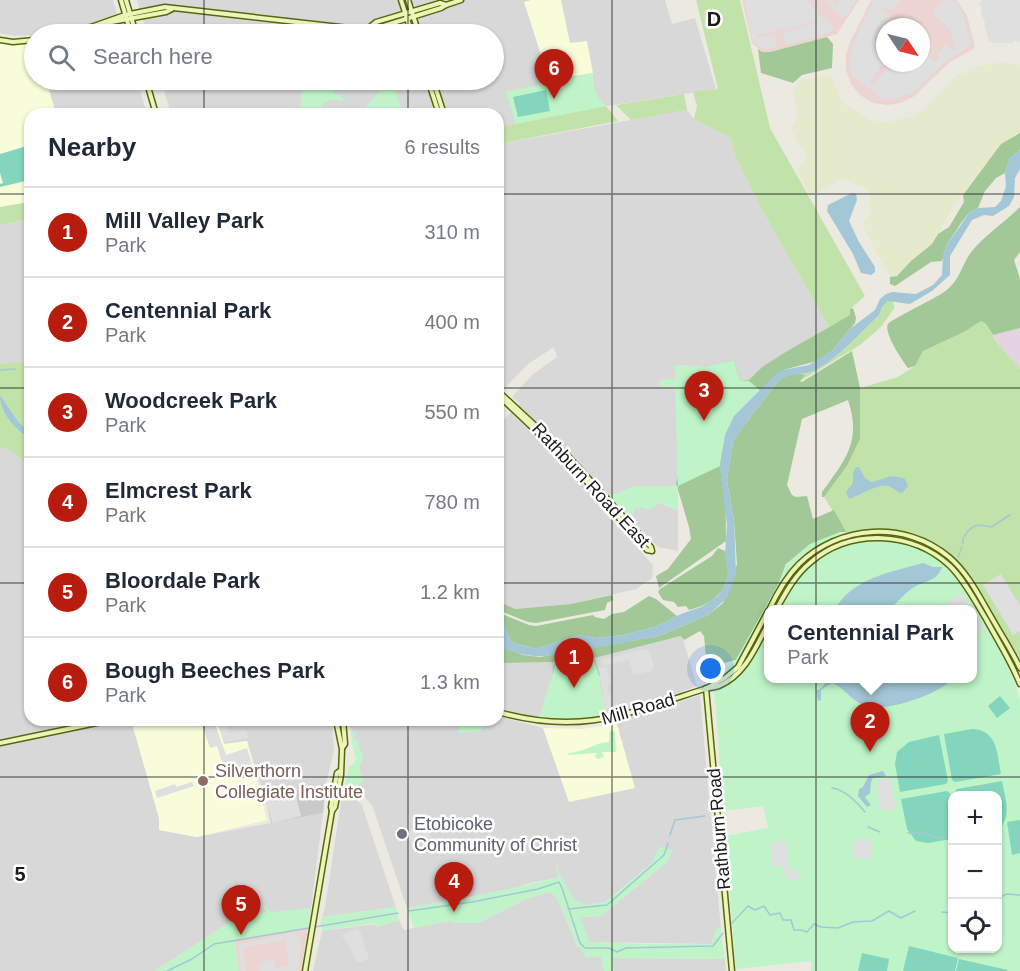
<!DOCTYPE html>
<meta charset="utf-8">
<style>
:root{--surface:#fff;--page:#f2f2f3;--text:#1f2937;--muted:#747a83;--line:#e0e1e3;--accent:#b81c0e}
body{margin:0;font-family:Helvetica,sans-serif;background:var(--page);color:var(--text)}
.controls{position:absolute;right:18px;bottom:18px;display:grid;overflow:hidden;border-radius:12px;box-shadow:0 2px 4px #0004}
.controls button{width:54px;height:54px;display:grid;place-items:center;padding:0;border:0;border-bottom:2px solid var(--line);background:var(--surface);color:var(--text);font:30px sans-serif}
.compass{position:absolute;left:876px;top:18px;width:54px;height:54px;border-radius:50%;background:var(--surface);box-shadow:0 2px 4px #0004;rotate:125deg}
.you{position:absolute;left:711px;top:669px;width:21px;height:21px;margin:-15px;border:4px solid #fff;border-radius:50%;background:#1a73e8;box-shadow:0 0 0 9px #1a73e833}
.badge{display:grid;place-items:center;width:39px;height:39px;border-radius:50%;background:var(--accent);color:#fff;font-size:20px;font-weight:700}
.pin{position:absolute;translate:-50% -50px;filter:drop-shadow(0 2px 3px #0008)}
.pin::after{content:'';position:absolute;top:32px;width:21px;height:18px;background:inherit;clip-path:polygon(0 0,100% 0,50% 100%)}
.popup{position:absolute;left:764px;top:605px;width:213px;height:78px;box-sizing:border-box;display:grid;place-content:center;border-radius:12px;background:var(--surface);filter:drop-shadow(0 2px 4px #0005);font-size:20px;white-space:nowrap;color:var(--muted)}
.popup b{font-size:22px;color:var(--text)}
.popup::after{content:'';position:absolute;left:50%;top:100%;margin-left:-12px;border:12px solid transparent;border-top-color:var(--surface)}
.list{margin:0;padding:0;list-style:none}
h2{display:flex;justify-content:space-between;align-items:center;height:78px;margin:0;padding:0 24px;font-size:26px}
h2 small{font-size:20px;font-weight:400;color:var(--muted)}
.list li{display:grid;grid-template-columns:39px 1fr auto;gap:18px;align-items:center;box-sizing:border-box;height:90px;padding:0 24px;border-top:2px solid var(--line)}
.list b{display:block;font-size:22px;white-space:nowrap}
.list p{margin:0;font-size:20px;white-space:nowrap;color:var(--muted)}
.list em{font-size:20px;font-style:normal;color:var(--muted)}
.icon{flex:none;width:33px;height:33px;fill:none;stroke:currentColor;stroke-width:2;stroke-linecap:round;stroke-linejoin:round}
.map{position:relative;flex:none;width:1020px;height:971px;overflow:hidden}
.search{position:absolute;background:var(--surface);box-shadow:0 2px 4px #0004;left:24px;top:24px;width:480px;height:66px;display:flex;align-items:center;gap:15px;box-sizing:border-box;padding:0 21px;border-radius:33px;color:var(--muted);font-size:22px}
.panel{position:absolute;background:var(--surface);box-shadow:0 2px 4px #0004;left:24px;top:108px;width:480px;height:618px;border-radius:18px}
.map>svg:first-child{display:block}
.residential{fill:#d9d8d8}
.commercial{fill:#ecd4d1;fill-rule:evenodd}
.industrial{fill:#e4d3e0}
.education{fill:#f9fcd9}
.religious{fill:#c9c9c9}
.farmland{fill:#e5eacd}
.grass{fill:#c1e3a9}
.forest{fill:#a2c898}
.park{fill:#bff4c8;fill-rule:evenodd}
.pitch{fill:#83d6bd}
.parking{fill:#dfdfdf}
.water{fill:#a4c7d7}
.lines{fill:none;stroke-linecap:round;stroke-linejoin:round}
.stream{stroke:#a4c7d7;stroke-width:1.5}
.secondary-casing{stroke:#56680c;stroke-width:7}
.secondary{stroke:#ecf4b7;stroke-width:4}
.grid{fill:none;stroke:#1b1b1b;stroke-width:1.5;stroke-opacity:0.55}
.education-dot{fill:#8d6e63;stroke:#fff;stroke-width:2}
.worship-dot{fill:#6b7280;stroke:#fff;stroke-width:2}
.labels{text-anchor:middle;stroke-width:5;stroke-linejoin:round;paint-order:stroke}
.street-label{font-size:18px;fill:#1b1b1b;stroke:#fff}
.education-label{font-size:18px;fill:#785e54;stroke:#fff;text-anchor:start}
.worship-label{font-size:18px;fill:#5b616d;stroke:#fff;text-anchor:start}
.grid-label{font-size:20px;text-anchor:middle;font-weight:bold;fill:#1b1b1b;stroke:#fff;stroke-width:5;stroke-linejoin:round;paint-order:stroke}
</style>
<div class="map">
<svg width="1020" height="971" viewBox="0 0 1020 971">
<rect width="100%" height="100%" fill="#ece9e1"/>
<g class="residential">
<polygon points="0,0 113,0 123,34 34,34 34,42 30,35 14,36 0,33"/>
<polygon points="137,0 665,0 672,24 695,18 716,89 606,106 498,127 498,114 171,114 161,80 494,80 494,34 147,34"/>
<polygon points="46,80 137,80 147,114 56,114"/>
<polygon points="687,110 694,119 731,138 735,156 762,210 829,327 762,367 749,381 739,380 734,360 704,367 676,365 678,486 636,486 609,496 598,505 653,565 652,578 636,589 571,604 515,609 509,608 498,601 498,425 520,404 512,397 532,375 557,357 554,347 528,364 505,388 498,382 498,144"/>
<polygon points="30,219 30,366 28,364 15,362 0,364 0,225"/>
<polygon points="0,447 12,451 30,468 30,720 136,720 132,724 159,818 159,830 197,837 323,813 311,908 236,918 155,971 0,971"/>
<polygon points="659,503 678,510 678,551 658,547 632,520 634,509"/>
<polygon points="682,636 697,686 656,701 658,709 700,695 721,929 718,927 711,944 589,942 580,917 601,916 668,861 670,852 651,864 605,902 586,905 574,900 557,878 525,884 519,888 407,908 372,805 356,788 363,781 359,768 363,756 354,738 349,720 498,720 498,716 543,728 569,802 617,724 607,717 599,682 600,676 593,658"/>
<polygon points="498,661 505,663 556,662 539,719 498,710"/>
<polygon points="217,720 332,720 334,750 326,784 265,797 247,741 224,744"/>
<polygon points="342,796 356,799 362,805 396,907 322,917 325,907"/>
<polygon points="551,892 558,899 577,946 601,956 604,971 313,971 322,931 375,924 376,927 399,920 404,930 449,921 478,923 528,898"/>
<polygon points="612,958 725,959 726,971 614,971"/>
</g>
<g class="commercial">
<polygon points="742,0 859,0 837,34 770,52 762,52 752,43"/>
<path d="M 871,0 L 957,0 L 967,16 L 975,47 L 972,50 L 950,62 L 913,97 L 901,103 L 887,105 L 873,103 L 860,95 L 851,84 L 846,70 L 846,54 L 851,40 ZM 885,27 L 921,27 L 921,63 L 885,63 Z"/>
<polygon points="308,928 301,971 239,971 235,941"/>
</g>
<polygon class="industrial" points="1020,328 1020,369 997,343 993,335"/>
<g class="education">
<polygon points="531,0 561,0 570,43 587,41 593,73 549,80 524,2"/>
<polygon points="0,43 19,45 34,44 34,80 46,80 56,114 30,114 30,202 0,207"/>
<polygon points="149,720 217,720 224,744 247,741 267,820 197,837 159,830 159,818 132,723"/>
<polygon points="617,724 635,788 569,802 543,728 582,729"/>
</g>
<polygon class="religious" points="326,784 323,813 271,823 265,797"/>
<polygon class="farmland" points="994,63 1006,63 1020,65 1020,133 1001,144 954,205 933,244 911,261 897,276 890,277 862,225 871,215 868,189 842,179 810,196 797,170 807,154 797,142 791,128 797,117 793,89 801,80 831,75 840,99 846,105 869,119 884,123 913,116 921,112 951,80 958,75 978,67"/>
<g class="grass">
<polygon points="696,0 740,0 770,128 865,296 850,309 851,315 829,327 762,210 735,156 731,138 694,119 697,106 693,92 718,89"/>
<polygon points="684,94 687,110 631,120 616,105"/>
<polygon points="606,106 618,121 498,144 498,127"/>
<polygon points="30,202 30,219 0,225 0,207"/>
<path d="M 888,301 L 892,301 L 895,307 L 881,327 L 860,345 L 800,381 L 805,375 L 802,374 C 830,368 858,335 879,315 L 882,307 Z"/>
<path d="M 981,321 L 986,324 L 997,343 L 1020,369 L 1020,660 C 1012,644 1001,628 991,613 C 981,595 970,574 955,559 C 925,531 885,525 847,534 L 824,497 L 847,466 L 860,439 L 860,388 L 898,377 L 915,366 L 923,351 L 964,332 Z"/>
<polygon points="15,362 28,364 30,366 30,468 12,451 0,447 0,364"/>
</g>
<g class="forest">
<polygon points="827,37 833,44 832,68 802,75 793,83 761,73 758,49 762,52 770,52"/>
<polygon points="1020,133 1020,150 1010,158 1005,173 996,178 985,191 978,208 970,212 961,223 946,246 942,261 931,262 895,286 890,284 890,277 897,276 911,261 932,244 938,234 949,227 964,202 963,195 1001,144"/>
<path d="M 1020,207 L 1020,252 L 1014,260 L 1020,279 L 1020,328 L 993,335 L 986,324 L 981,321 L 964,332 L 923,351 L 915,366 L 908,368 C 903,362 883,332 888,324 C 890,320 936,298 944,292 C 961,280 961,265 972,251 C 984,236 1006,221 1020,207 Z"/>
<polygon points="853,308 856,318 855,323 832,351 817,361 783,370 744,406 725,435 726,541 659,588 656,576 668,569 691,539 689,527 676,483 679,475 704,367 734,360 739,380 749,380 762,367 784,353 850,315 850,309"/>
<path d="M 852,351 L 860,388 L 860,439 L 847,466 L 824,497 L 822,497 L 822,492 C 845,460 862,442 848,400 L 802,419 L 787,485 L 792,495 L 796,497 L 807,496 L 813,519 L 834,510 L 846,532 L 840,532 L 786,564 L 779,583 L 736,660 L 707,667 L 704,636 L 700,631 L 684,640 L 681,636 L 594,658 L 600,676 L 590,680 L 550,683 L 555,662 L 505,663 L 498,661 L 498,646 L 523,655 L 540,657 L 659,636 L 708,615 L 723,603 L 737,564 L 734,521 L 727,480 L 733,442 L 742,428 L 779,380 C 787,375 796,372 805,375 L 800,381 L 802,382 Z"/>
<path d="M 718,548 L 725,551 C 725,557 728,563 728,569 C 729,593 709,605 689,610 L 686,606 L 678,607 L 674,602 L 663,600 L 658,592 L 660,589 L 712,556 Z"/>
<polygon points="612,595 613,600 607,603 605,610 536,623 528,622 498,610 498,601 515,609 571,604"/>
<polygon points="649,596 656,599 677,616 655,627 623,635 596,638 578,635 536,649 511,642 503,623 498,618 498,614 502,614 529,625 536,626 593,615 595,617 604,619 612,614 624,612"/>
</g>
<g class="park">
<path d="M 593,73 C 593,86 595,98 606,106 L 516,124 L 506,92 Z"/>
<path d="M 303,80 L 329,80 L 333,92 L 344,99 L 342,102 L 334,99 C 326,100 321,106 319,114 L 300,114 Z"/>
<polygon points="393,84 402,110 388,114 360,114 381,89"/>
<path d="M 734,360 L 739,380 L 749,381 L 761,391 C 733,415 725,429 720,466 L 678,486 L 678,510 L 659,503 L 649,510 L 642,507 L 634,509 L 632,520 L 609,496 L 636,486 L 678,486 L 675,387 L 660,387 L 659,380 L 675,379 L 675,365 L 704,367 Z"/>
<path d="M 840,532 L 851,544 C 885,533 930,546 953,574 C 967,590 976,611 987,629 C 1002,655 1012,670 1020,700 L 1020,971 L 811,971 L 811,961 L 736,969 L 725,836 L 768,828 L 763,806 L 723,811 L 716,708 L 712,681 L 736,660 L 779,583 L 786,564 L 810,544 ZM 768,610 L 972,610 L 972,678 L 768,678 ZM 952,796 L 998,796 L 998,948 L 952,948 Z"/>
<polygon points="593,658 601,681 599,682 607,717 568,721 539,719 556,662"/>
<polygon points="462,720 484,720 481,731 458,733"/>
<polygon points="350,722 352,732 356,732 354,738 359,741 358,745 363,756 359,768 363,781 356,788 345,786 349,766 354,764 356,759 352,744"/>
<path d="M 610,731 L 615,732 L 616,752 L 602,752 L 604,757 L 598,759 L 595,757 L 597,753 L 568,755 L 569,753 C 586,752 596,742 609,742 Z"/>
<path d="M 660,846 L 670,851 L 674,847 L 668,861 L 601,916 L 580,917 L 589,942 L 651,944 L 711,944 L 718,926 L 721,929 L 725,959 L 612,958 L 614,971 L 604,971 L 601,956 L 587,958 C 569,938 568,910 551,892 L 528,898 L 478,923 L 454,923 L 448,921 L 414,928 L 407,908 L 463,898 L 464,900 L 473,898 L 473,896 C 502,891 529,884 557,878 L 558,873 L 552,851 L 559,872 L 574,900 L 586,905 L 605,902 L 651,864 Z"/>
<polygon points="250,896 271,912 311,908 308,928 235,941 239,971 155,971 236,918 268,912"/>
<polygon points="396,907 399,920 376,927 374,923 322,931 322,927 320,927 322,917"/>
</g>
<g class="pitch">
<polygon points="546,90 550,111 518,117 513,97"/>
<polygon points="30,145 30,180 0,187 0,184 3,183 0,173 0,154"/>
<polygon points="1000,696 1010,708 997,718 988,706"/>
<path d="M 972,729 C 998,730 997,754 1001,774 L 955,782 L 952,780 L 944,734 Z"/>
<polygon points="939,735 948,781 946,784 900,792 895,764 897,752 909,742"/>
<path d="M 1002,781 C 1005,798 1013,817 998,830 L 998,796 L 956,795 L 955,792 L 957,789 Z"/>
<polygon points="947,791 950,793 952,808 952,839 928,843 916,841 907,829 901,799"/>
<polygon points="1020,820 1020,853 1012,855 1007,822"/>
<polygon points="909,946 958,958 955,971 903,971"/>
<polygon points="862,953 889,959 887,971 858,971"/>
<polygon points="959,959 1008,970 1007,971 956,971"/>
</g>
<g class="parking">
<polygon points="744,0 808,0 820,18 822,16 833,25 831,32 788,45 785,44 783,33 818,22 820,24 816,19 815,21 783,31 782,28 776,29 776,32 758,35 756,33 758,39 759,37 776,34 777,46 767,49 753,43"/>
<polygon points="823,0 836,0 832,2 837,6 838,0 857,0 846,17 844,16 842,18 830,8 831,5"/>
<polygon points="874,0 901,0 892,10 882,9 890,15 889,18 893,21 894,19 904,27 885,27 885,61 870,82 873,85 891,63 921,63 921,50 936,62 939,58 937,55 946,44 952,50 956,48 949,28 932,14 939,3 944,0 954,0 962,11 972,45 949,59 913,92 893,100 882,99 851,74 849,64 853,44"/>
<polygon points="983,0 1020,0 1020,44 1019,41 1014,41 1013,43 992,43 991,41 989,41 984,23 986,22 985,20 983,20 980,10 982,9 979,3"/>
<polygon points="1001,574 1020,606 1020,631 1013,635 983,585"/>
<polygon points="963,593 983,628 972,635 972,610 951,609 947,602"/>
<polygon points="647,649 648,652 650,652 654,668 652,668 652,671 633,675 629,660 603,666 602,659"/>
<polygon points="607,667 610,682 608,683 608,693 610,692 613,707 605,709 599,668"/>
<polygon points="214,721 226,755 247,748 252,764 224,774 220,772 218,764 222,762 217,746 210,748 202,725"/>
<polygon points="226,724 229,733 246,730 248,738 226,742 223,740 220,725"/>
<polygon points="891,779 896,809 881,811 876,781"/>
<polygon points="192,782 194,786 157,798 155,791 175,784 176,787"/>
<polygon points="292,791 293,794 295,793 301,816 272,823 265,797"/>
<polygon points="429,826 431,837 397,842 397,839 411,836 410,829"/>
<polygon points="870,839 873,857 855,860 852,842"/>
<polygon points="783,841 786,843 790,871 798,870 800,879 787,880 782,865 772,867 770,842"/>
<polygon points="357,929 358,931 360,931 369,959 357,963 349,945 341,935"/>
<polygon points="296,932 302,946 297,971 260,971 259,962 274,960 276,968 289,966 285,933"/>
<polygon points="283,935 284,940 243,948 246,971 241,971 239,944"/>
</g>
<g class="water">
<path d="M 1020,150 L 1020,169 L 1015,178 L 1014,197 L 1009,206 L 993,216 L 984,215 L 972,220 L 950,256 L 950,275 L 932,291 L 910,304 L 888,301 L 882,307 L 879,315 C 860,333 841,355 819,368 C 807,376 791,372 779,380 L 742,428 L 733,443 L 727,480 L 734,521 L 736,573 L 727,598 L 708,615 L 659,636 L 574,652 C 567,651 562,654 555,655 C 535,658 516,655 498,646 L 498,618 L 503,623 L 511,642 L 536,649 L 578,635 L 596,638 L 623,635 L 655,627 L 681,614 L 701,607 L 718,596 L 726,584 L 728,572 L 725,554 L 727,525 L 720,466 L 725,435 L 734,416 L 777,373 L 783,370 L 809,365 L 832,351 L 851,328 L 875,310 L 880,299 L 886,294 L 892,292 L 916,294 L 933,285 L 942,275 L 943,254 L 946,246 L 970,212 L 978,208 L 995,207 L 1001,201 L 1006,186 L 1005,173 L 1010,158 Z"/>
<polygon points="852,193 856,194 857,200 849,221 859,242 875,267 875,272 871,275 861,273 853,254 827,211 828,205"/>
<path d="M 0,395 L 19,423 L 30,432 L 30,439 C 15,428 0,414 0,395 Z"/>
<path d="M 856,467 L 859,467 L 865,478 L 871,482 C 885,480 889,472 905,479 L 908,486 L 902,493 C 896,492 893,487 888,486 C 877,484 858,496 849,499 L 846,492 L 853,483 L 853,473 Z"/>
<path d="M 923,563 L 933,567 L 942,567 C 938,580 926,581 916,586 C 906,591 898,602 890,609 L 835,609 C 853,578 891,572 923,563 Z"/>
<path d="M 829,679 L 829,678 L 952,679 C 940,694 885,713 866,706 C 852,702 844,687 832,683 L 821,690 L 821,700 L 818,701 L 816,691 L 821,688 Z"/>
<polygon points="883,771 886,776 873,778 871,782 870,793 865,797 871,805 867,807 858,796 859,789 863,787 869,775"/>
</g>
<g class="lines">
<g class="stream">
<polyline points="0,370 15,369"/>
<path d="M 964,537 C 971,525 978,523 991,527 L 1010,515"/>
<polyline points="963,544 963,538"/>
<polyline points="958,557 962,547"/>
<path d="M 832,788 C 844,789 858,803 865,812"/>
<polyline points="868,827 880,832"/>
<polyline points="908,833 923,833 938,838 952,835"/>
<polyline points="670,835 675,820 705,816"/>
<polyline points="998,898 1007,894 1020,895"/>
<polyline points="568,909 607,905 664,855 668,843"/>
<polyline points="409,911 472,902 538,889 559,882 562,888 580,943 585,948 609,948 617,952 626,948 713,946 723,933"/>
<polyline points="942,912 952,913"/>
<polyline points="732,923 748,906 755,910 764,906 770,915 780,913 783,920 791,920 794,930 801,930 807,932 814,924 821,927 838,928 853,922 872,921 889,911 901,918 915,911"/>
<polyline points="167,971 192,959 214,944 398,913"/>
</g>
<defs>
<g id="secondary">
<polyline points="121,0 131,34"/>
<polyline points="126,0 136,34"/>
<polyline points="401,0 412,34"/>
<polyline points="408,0 419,34"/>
<polyline points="106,23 166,12 172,9"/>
<polyline points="371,26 376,22 440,3 446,5"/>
<polyline points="65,34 91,27 125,15 165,7 349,28 377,28 441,8 446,5 461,0"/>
<polyline points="0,40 13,42 34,40"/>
<polyline points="146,80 156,114"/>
<polyline points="428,80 439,114"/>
<polyline points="433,80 444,114"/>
<polyline points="498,391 569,457 651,547 652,551 647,550 573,466 498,395"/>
<path d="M 769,610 C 777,593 786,577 799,564 C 839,525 905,520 949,557 C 969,574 980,598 993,620 C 1002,636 1012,651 1020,668"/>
<path d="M 776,610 C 786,592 795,575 811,562 C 851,528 912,531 950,566 C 965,581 975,601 986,619 C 998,641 1011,661 1020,684"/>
<polyline points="706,688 732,971"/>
<polyline points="707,688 725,678 738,667 768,611"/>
<path d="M 498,712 C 579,735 625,715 701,690 C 707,688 713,688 719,686 C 745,675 756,647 768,624"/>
<polyline points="343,720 345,744 343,747"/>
<polyline points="0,743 111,720"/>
<polyline points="332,811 335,807 341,775 342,749 336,720"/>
<polyline points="305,971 332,811 331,807 337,773 340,771"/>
</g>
</defs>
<use href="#secondary" class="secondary-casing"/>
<use href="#secondary" class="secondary"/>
</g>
<path class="grid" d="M 204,0 L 204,34M 408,0 L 408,34M 612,0 L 612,971M 816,0 L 816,971M 204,80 L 204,114M 408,80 L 408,114M 0,194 L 30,194M 498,194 L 1020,194M 0,388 L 30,388M 498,388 L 1020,388M 0,583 L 30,583M 498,583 L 1020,583M 204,720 L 204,971M 408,720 L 408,971M 0,777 L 1020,777"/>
<circle class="education-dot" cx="203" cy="781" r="6"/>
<circle class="worship-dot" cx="402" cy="834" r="6"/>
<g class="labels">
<g class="street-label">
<text transform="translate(591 485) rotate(47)" y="6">Rathburn Road East</text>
<text transform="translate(638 709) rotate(-16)" y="6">Mill Road</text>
<text transform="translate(719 829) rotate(-95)" y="6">Rathburn Road</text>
</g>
<g class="education-label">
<text x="215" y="777">Silverthorn<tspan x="215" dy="21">Collegiate Institute</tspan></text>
</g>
<g class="worship-label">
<text x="414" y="830">Etobicoke<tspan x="414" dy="21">Community of Christ</tspan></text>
</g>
</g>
<g class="grid-label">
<text x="714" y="26">D</text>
<text x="20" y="881">5</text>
</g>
</svg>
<div class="controls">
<button>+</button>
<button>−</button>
<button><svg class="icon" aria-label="locate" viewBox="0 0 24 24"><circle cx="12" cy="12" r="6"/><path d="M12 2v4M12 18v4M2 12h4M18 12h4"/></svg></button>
</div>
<svg class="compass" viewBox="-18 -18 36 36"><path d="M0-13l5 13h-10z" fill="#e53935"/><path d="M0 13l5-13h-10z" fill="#747a83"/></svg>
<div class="you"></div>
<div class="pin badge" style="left:574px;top:688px">1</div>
<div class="pin badge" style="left:870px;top:752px">2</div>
<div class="popup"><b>Centennial Park</b>Park</div>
<div class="pin badge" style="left:704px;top:421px">3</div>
<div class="pin badge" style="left:454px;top:912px">4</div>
<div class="pin badge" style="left:241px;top:935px">5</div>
<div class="pin badge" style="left:554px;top:99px">6</div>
<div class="search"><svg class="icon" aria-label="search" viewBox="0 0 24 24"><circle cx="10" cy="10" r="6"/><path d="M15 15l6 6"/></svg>Search here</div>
<section class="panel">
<h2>Nearby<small>6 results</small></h2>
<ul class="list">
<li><span class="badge">1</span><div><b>Mill Valley Park</b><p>Park</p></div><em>310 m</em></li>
<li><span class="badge">2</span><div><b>Centennial Park</b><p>Park</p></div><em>400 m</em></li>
<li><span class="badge">3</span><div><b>Woodcreek Park</b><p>Park</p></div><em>550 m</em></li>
<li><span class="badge">4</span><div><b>Elmcrest Park</b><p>Park</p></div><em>780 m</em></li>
<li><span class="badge">5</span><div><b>Bloordale Park</b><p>Park</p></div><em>1.2 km</em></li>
<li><span class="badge">6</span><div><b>Bough Beeches Park</b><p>Park</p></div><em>1.3 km</em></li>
</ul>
</section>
</div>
